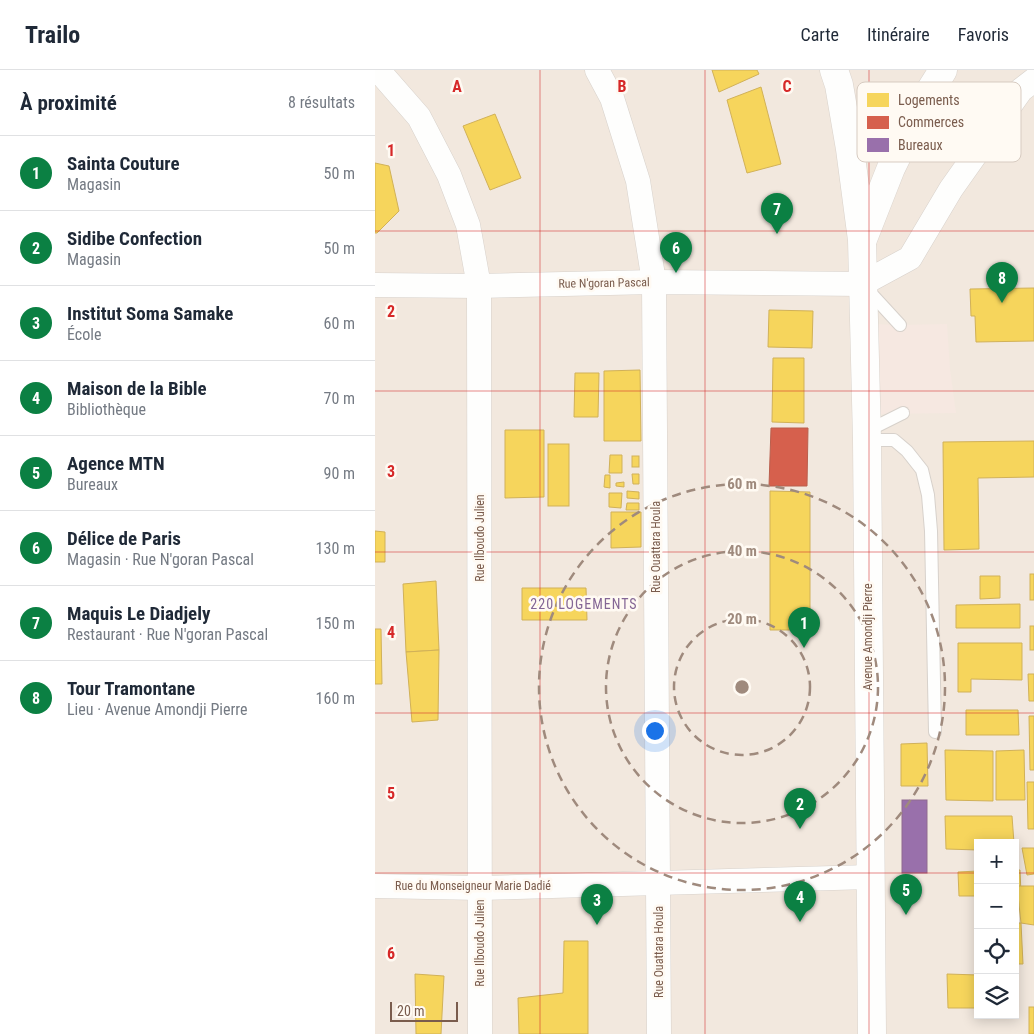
<!DOCTYPE html>
<html lang="fr">
<meta charset="utf-8">
<style>
:root{--surface:#fff;--page:#f6f6f7;--text:#1f2937;--muted:#747a83;--line:#e0e1e3;--accent:#0b8043}
body{margin:0;font-family:"Roboto Condensed",sans-serif;background:var(--page);color:var(--text)}
.controls{position:absolute;right:15px;bottom:15px;display:grid;overflow:hidden;border-radius:0px;box-shadow:0 2px 12px #0003}
.controls button{width:45px;height:45px;display:grid;place-items:center;padding:0;border:0;border-bottom:1px solid var(--line);background:var(--surface);color:var(--text);font:25px sans-serif}
.scale{position:absolute;left:15px;bottom:12px;width:68px;box-sizing:border-box;padding-left:5px;border:2px solid #7a5c4d;border-top:0;font-size:14px;line-height:18px;white-space:nowrap;color:#7a5c4d;-webkit-text-stroke:4px #fffaf3;paint-order:stroke}
.you{position:absolute;left:279px;top:660px;width:18px;height:18px;margin:-12px;border:4px solid #fff;border-radius:50%;background:#1a73e8;box-shadow:0 0 0 8px #1a73e833}
.badge{display:grid;place-items:center;width:32px;height:32px;border-radius:50%;background:var(--accent);color:#fff;font-size:16px;font-weight:700}
.pin{position:absolute;translate:-50% -41px;filter:drop-shadow(0 1px 2px #0008)}
.pin::after{content:'';position:absolute;top:26px;width:18px;height:15px;background:inherit;clip-path:polygon(0 0,100% 0,50% 100%)}
.list{margin:0;padding:0;list-style:none}
h2{display:flex;justify-content:space-between;align-items:center;height:65px;margin:0;padding:0 20px;font-size:21px}
h2 small{font-size:16px;font-weight:400;color:var(--muted)}
.list li{display:grid;grid-template-columns:32px 1fr auto;gap:15px;align-items:center;box-sizing:border-box;height:75px;padding:0 20px;border-top:1px solid var(--line)}
.list b{display:block;font-size:19px;white-space:nowrap}
.list p{margin:0;font-size:16px;white-space:nowrap;color:var(--muted)}
.list em{font-size:16px;font-style:normal;color:var(--muted)}
.icon{flex:none;width:28px;height:28px;fill:none;stroke:currentColor;stroke-width:2;stroke-linecap:round;stroke-linejoin:round}
.map{position:relative;flex:none;width:659px;height:964px;overflow:hidden}
header{display:flex;align-items:center;gap:30px;box-sizing:border-box;height:70px;padding:0 25px;background:var(--surface);border-bottom:1px solid var(--line)}
header strong{font-size:24px}
nav{display:flex;gap:28px;margin-inline-start:auto;font-size:18px}
main{display:flex}
aside{flex:1;background:var(--surface)}
.map>svg:first-child{display:block}
.residential{fill:#f2e8de;fill-rule:evenodd}
.commercial{fill:#f6e8e1}
.homes{fill:#f6d55c;stroke:#d1b158}
.shops{fill:#d6604d;stroke:#ba5f4d}
.offices{fill:#9970ab;stroke:#906a8f}
.lines{fill:none;stroke-linecap:round;stroke-linejoin:round}
.lane-casing{stroke:#d7d1cb;stroke-width:14}
.street-casing{stroke:#d7d1cb;stroke-width:25}
.secondary-casing{stroke:#d9d2cb;stroke-width:29}
.lane{stroke:#fefefd;stroke-width:12}
.street{stroke:#fefefd;stroke-width:24}
.secondary{stroke:#fefefd;stroke-width:28}
.grid{fill:none;stroke:#d62828;stroke-width:1;stroke-opacity:0.55}
.ring{fill:none;stroke:#9f8a7d;stroke-width:2.5;stroke-dasharray:9 6}
.labels{text-anchor:middle;stroke-width:5;stroke-linejoin:round;paint-order:stroke}
.street-label{font-size:12px;fill:#7a5c4d;stroke:#fffaf3}
.neighbourhood-label{font-size:14px;letter-spacing:1px;fill:#846695;stroke:#fffaf3}
.key{fill:#fffaf3;stroke:#d7cbc1;stroke-width:1}
.key-label{font-size:14px;fill:#7a5c4d}
.grid-label{font-size:16px;text-anchor:middle;font-weight:bold;fill:#d62828;stroke:#fffaf3;stroke-width:5;stroke-linejoin:round;paint-order:stroke}
.centre{fill:#9f8a7d;stroke:#fffaf3;stroke-width:2.5}
.ring-label{font-size:15px;text-anchor:middle;font-weight:bold;fill:#9f8a7d;stroke:#fffaf3;stroke-width:5;stroke-linejoin:round;paint-order:stroke}
</style>
<header>
<strong>Trailo</strong>
<nav><a>Carte</a><a>Itinéraire</a><a>Favoris</a></nav>
</header>
<main>
<aside>
<h2>À proximité<small>8 résultats</small></h2>
<ul class="list">
<li><span class="badge">1</span><div><b>Sainta Couture</b><p>Magasin</p></div><em>50 m</em></li>
<li><span class="badge">2</span><div><b>Sidibe Confection</b><p>Magasin</p></div><em>50 m</em></li>
<li><span class="badge">3</span><div><b>Institut Soma Samake</b><p>École</p></div><em>60 m</em></li>
<li><span class="badge">4</span><div><b>Maison de la Bible</b><p>Bibliothèque</p></div><em>70 m</em></li>
<li><span class="badge">5</span><div><b>Agence MTN</b><p>Bureaux</p></div><em>90 m</em></li>
<li><span class="badge">6</span><div><b>Délice de Paris</b><p>Magasin · Rue N'goran Pascal</p></div><em>130 m</em></li>
<li><span class="badge">7</span><div><b>Maquis Le Diadjely</b><p>Restaurant · Rue N'goran Pascal</p></div><em>150 m</em></li>
<li><span class="badge">8</span><div><b>Tour Tramontane</b><p>Lieu · Avenue Amondji Pierre</p></div><em>160 m</em></li>
</ul>
</aside>
<div class="map">
<svg width="659" height="964" viewBox="0 0 659 964">
<rect width="100%" height="100%" fill="#f9f5f0"/>
<path class="residential" d="M 0,0 L 659,0 L 659,964 L 0,964 ZM 603,773 L 640,773 L 640,945 L 603,945 Z"/>
<polygon class="commercial" points="497,254 525,255 572,254 575,299 581,343 502,344"/>
<g class="homes">
<polygon points="337,0 382,0 384,4 344,22"/>
<polygon points="386,17 406,94 372,103 352,30"/>
<polygon points="120,44 146,108 115,120 88,56"/>
<polygon points="0,93 14,96 24,141 2,163 0,163"/>
<polygon points="659,218 659,271 601,272 600,246 596,246 595,219"/>
<polygon points="394,240 438,241 437,278 393,277"/>
<polygon points="398,288 429,288 429,353 397,352"/>
<polygon points="265,300 266,371 229,371 229,301"/>
<polygon points="200,303 224,303 223,347 199,347"/>
<polygon points="130,360 169,360 169,427 130,428"/>
<polygon points="659,371 659,407 603,408 604,479 569,480 568,372"/>
<rect x="173" y="374" width="21" height="62"/>
<polygon points="235,385 247,385 247,403 234,403"/>
<rect x="257" y="386" width="7" height="11"/>
<polygon points="257,404 264,404 264,414 258,414"/>
<polygon points="230,405 235,405 235,418 229,417"/>
<polygon points="249,412 249,417 241,416 241,413"/>
<polygon points="252,421 264,422 264,429 252,428"/>
<polygon points="395,421 435,422 435,560 395,560"/>
<polygon points="234,423 247,423 246,438 234,437"/>
<polygon points="252,433 264,433 264,440 251,440"/>
<polygon points="236,442 266,442 266,477 236,478"/>
<polygon points="0,461 10,462 10,492 0,492"/>
<rect x="655" y="504" width="4" height="26"/>
<polygon points="605,506 625,506 625,528 605,529"/>
<polygon points="61,511 64,580 31,582 28,514"/>
<polygon points="147,518 211,518 212,550 147,550"/>
<polygon points="645,534 645,558 581,558 581,535"/>
<rect x="655" y="556" width="4" height="24"/>
<polygon points="0,559 6,559 7,614 0,614"/>
<polygon points="583,573 647,573 647,610 596,609 596,622 583,622"/>
<polygon points="64,580 63,650 37,652 31,582"/>
<polygon points="653,604 659,604 659,631 654,631"/>
<polygon points="591,640 643,640 644,665 591,665"/>
<polygon points="654,646 659,646 659,700 655,700"/>
<polygon points="552,673 553,716 526,716 526,674"/>
<polygon points="570,680 618,681 618,731 571,730"/>
<polygon points="649,680 650,730 621,730 621,681"/>
<polygon points="652,712 659,712 659,759 653,759"/>
<polygon points="570,746 637,746 639,773 603,773 603,780 571,779"/>
<polygon points="647,778 659,778 659,804 652,805"/>
<polygon points="640,800 645,800 646,824 640,824"/>
<polygon points="603,801 603,826 584,826 583,802"/>
<polygon points="642,816 659,816 659,855 646,853"/>
<polygon points="640,853 646,853 648,894 640,894"/>
<polygon points="189,871 213,871 213,964 144,964 143,928 188,923"/>
<polygon points="40,904 69,906 66,964 41,964"/>
<polygon points="572,904 603,905 603,938 573,938"/>
<polygon points="640,906 643,906 640,931"/>
<rect x="654" y="937" width="5" height="27"/>
</g>
<polygon class="shops" points="396,358 433,358 432,416 394,416"/>
<rect class="offices" x="527" y="730" width="25" height="73"/>
<g class="lines">
<defs>
<g id="lane">
<polyline points="491,218 525,255"/>
<polyline points="492,361 528,343"/>
<polyline points="492,370 519,370 532,381 547,400 553,425 556,461 560,662"/>
</g>
<g id="street">
<polyline points="3,0 44,47 74,105 93,155 104,216 105,964"/>
<polyline points="222,0 237,28 263,111 279,212 284,964"/>
<polyline points="0,215 104,216 279,212 487,214 535,188 576,119 646,20 659,10"/>
<polyline points="0,816 105,818 495,807"/>
</g>
<g id="secondary">
<polyline points="459,0 464,15 475,79 487,170 492,370 497,964"/>
<polyline points="488,169 516,98 550,29 568,0"/>
</g>
</defs>
<use href="#lane" class="lane-casing"/>
<use href="#street" class="street-casing"/>
<use href="#secondary" class="secondary-casing"/>
<use href="#lane" class="lane"/>
<use href="#street" class="street"/>
<use href="#secondary" class="secondary"/>
</g>
<path class="grid" d="M 165,0 L 165,964M 330,0 L 330,964M 494,0 L 494,964M 0,161 L 659,161M 0,321 L 659,321M 0,482 L 659,482M 0,643 L 659,643M 0,803 L 603,803M 640,803 L 659,803"/>
<g class="ring">
<circle cx="367" cy="617" r="68"/>
<circle cx="367" cy="617" r="136"/>
<circle cx="367" cy="617" r="203"/>
</g>
<g class="labels">
<g class="street-label">
<text transform="translate(229 213) rotate(-1)" y="4">Rue N'goran Pascal</text>
<text transform="translate(105 468) rotate(-90)" y="4">Rue Ilboudo Julien</text>
<text transform="translate(281 477) rotate(-90)" y="4">Rue Ouattara Houla</text>
<text transform="translate(493 567) rotate(-90)" y="4">Avenue Amondji Pierre</text>
<text x="98" y="820">Rue du Monseigneur Marie Dadié</text>
<text transform="translate(105 873) rotate(-90)" y="4">Rue Ilboudo Julien</text>
<text transform="translate(284 882) rotate(-90)" y="4">Rue Ouattara Houla</text>
</g>
<g class="neighbourhood-label">
<text x="209" y="539">220 LOGEMENTS</text>
</g>
</g>
<rect x="482" y="12" width="164" height="80" rx="8" class="key"/>
<rect x="492" y="23" width="22" height="14" fill="#f6d55c"/>
<rect x="492" y="46" width="22" height="13" fill="#d6604d"/>
<rect x="492" y="68" width="22" height="14" fill="#9970ab"/>
<g class="key-label">
<text x="523" y="35">Logements</text>
<text x="523" y="57">Commerces</text>
<text x="523" y="80">Bureaux</text>
</g>
<g class="grid-label">
<text x="82" y="22">A</text>
<text x="247" y="22">B</text>
<text x="412" y="22">C</text>
<text x="16" y="86">1</text>
<text x="16" y="247">2</text>
<text x="16" y="407">3</text>
<text x="16" y="568">4</text>
<text x="16" y="729">5</text>
<text x="16" y="889">6</text>
</g>
<circle cx="367" cy="617" r="8" class="centre"/>
<g class="ring-label">
<text x="367" y="419">60 m</text>
<text x="367" y="486">40 m</text>
<text x="367" y="554">20 m</text>
</g>
</svg>
<div class="controls">
<button>+</button>
<button>−</button>
<button><svg class="icon" aria-label="locate" viewBox="0 0 24 24"><circle cx="12" cy="12" r="6"/><path d="M12 2v4M12 18v4M2 12h4M18 12h4"/></svg></button>
<button><svg class="icon" aria-label="layers" viewBox="0 0 24 24"><path d="M12 4l9 5-9 5-9-5zM3 14l9 5 9-5"/></svg></button>
</div>
<div class="scale">20 m</div>
<div class="you"></div>
<div class="pin badge" style="left:429px;top:578px">1</div>
<div class="pin badge" style="left:425px;top:759px">2</div>
<div class="pin badge" style="left:222px;top:855px">3</div>
<div class="pin badge" style="left:425px;top:852px">4</div>
<div class="pin badge" style="left:531px;top:845px">5</div>
<div class="pin badge" style="left:301px;top:203px">6</div>
<div class="pin badge" style="left:402px;top:164px">7</div>
<div class="pin badge" style="left:627px;top:233px">8</div>
</div>
</main>
